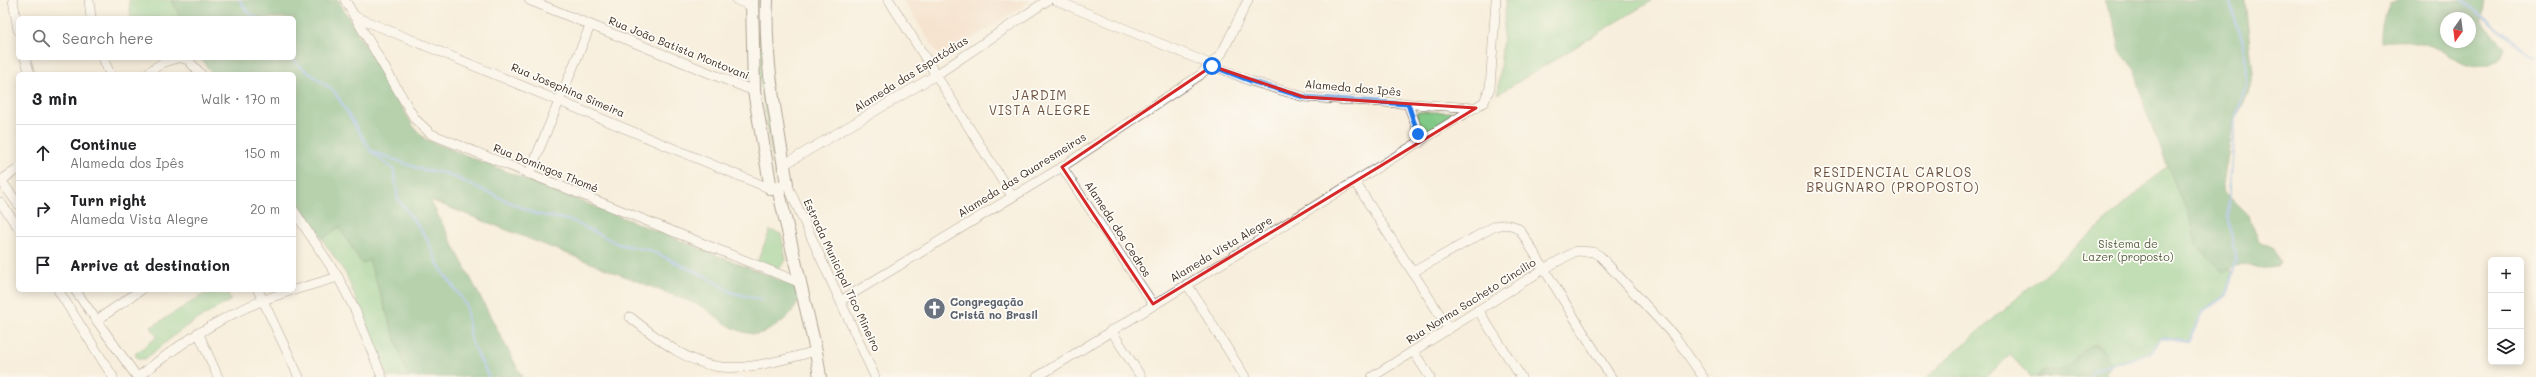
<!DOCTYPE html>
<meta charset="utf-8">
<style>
:root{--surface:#fff;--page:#f6f6f6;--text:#202124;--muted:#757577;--line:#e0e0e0}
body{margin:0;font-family:Mali,sans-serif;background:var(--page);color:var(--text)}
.controls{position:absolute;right:12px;bottom:12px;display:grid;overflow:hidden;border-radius:6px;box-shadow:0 2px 10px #0003}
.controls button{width:36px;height:36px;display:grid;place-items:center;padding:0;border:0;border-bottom:1px solid var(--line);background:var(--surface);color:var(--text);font:20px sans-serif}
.compass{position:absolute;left:2440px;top:12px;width:36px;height:36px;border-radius:50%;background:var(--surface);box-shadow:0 2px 10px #0003;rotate:194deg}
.stop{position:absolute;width:12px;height:12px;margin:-9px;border:3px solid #1a73e8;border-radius:50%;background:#fff}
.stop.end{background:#1a73e8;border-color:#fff;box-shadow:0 1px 4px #0008}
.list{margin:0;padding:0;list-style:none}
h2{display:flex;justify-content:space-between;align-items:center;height:52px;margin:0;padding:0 16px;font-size:17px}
h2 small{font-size:13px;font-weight:400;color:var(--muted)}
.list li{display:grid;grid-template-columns:26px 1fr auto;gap:12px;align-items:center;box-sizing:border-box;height:56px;padding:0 16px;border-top:1px solid var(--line)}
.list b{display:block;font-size:15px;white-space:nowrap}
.list p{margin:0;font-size:13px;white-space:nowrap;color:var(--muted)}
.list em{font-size:13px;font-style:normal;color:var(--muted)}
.icon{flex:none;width:22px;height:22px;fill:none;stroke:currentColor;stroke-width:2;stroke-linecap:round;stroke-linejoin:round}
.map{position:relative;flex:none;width:2536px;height:377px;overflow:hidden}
.search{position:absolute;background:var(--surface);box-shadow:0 2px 10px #0003;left:16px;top:16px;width:280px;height:44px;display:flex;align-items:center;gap:10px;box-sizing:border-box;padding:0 14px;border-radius:6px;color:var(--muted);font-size:15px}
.panel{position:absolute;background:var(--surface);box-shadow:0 2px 10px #0003;left:16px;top:72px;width:280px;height:220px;border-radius:6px}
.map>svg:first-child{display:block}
.built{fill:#f2d4be}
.green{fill:#81c986;stroke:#5e7a52}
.forest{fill:#68ad73;stroke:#526c48;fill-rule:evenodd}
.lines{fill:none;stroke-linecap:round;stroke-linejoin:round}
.stream{stroke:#79abe5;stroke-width:2.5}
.minor-casing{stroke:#57473b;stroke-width:10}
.secondary-casing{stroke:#57473b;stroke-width:14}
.minor{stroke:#fff;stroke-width:9}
.secondary{stroke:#fff;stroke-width:12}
.route{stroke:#1a73e8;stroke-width:5}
.marked{fill:none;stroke:#d62828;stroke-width:3;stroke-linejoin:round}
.labels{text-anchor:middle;stroke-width:3.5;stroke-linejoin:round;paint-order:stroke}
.street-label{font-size:11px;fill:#3b2a1e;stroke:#fdfcf7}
.park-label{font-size:11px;fill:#505a3d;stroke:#fdfcf7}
.worship-label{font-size:11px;font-weight:bold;fill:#5b616d;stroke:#fdfcf7;text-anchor:start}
.quarter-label{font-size:13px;letter-spacing:1px;fill:#705542;stroke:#fdfcf7}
</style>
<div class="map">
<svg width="2536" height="377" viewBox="0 0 2536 377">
<rect width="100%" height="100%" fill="#fdfcf7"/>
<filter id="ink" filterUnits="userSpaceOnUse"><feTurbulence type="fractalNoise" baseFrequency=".025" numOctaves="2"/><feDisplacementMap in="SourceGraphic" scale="8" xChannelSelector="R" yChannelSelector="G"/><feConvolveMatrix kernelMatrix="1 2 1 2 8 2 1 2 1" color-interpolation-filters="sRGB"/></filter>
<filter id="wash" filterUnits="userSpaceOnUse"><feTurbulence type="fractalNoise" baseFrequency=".012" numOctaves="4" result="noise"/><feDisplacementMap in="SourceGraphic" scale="16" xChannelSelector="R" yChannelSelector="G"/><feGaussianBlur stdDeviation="0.9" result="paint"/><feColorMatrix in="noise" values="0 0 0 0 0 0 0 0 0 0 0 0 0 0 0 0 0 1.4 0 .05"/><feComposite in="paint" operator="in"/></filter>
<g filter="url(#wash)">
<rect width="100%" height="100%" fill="#f8eedd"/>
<polygon class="built" points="903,0 1030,0 1018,10 949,53 938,54"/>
<g class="green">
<polygon points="129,0 173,0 180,18 131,18"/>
<polygon points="758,0 762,0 780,176 776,179 758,69"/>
<polygon points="1506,0 1653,0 1498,94"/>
<polygon points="1416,112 1453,112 1456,114 1424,134"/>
<polygon points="2179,156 2232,274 2226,295 2203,312 2189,342 2161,338 2150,353 2094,370 2090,377 2031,377 2010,355 1986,377 1927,377"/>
<polygon points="339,227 362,264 369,260 408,377 387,377 346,274 322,239"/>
<polygon points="770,230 781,234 786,260 779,269 757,262"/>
<polygon points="211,290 225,290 231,300 185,327 145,359 138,359 135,354 157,337 151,327"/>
</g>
<g class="forest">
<path d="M 172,0 L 338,0 L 414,127 L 425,139 L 797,287 C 798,291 800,295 799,299 C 796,313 769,335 755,334 C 735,333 719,319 703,307 L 430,200 L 522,377 L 408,377 L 369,260 L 362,264 L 339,227 L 322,239 L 294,197 L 294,74 L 212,74 L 201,58 L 294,58 L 294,18 L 180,18 Z"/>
<polygon points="2104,0 2245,0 2253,73 2248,94 2233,124 2222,190 2248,215 2259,241 2272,247 2280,263 2277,267 2258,269 2243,264 2223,271 2197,246 2187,209 2179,195 2145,109 2135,70 2120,51 2115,25"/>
<path d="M 2399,0 L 2484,0 L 2481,22 L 2504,46 L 2500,59 C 2466,79 2458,55 2430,46 C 2412,40 2399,40 2381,42 C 2380,27 2384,17 2390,4 ZM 2446,18 L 2470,18 L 2470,42 L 2446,42 Z"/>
<path d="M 2096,344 L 2102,349 L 2112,365 L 2106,372 L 2107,377 L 2036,377 C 2045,367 2055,372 2066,367 C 2078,360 2081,347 2096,344 Z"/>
</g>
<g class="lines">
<g class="stream">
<polyline points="240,0 246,10 257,18"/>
<polyline points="2462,0 2530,55 2536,57"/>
<polyline points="293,58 297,64 334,91 371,151 394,170 398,199 426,237 439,266 466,305 471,341 489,377"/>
<polyline points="371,151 423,170 445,173 536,214 573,221 618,244 649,250 707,277 733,293 763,300"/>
<polyline points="2090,377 2094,370 2150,353 2161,338 2189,342 2203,312 2226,295 2236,262 2228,214 2235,121 2246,85 2245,49 2229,0"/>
</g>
</g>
</g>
<g filter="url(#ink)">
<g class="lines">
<defs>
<g id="minor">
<polyline points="13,0 18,30"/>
<polyline points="89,0 91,18"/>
<polyline points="345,0 415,119 431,134 801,283"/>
<polyline points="529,0 754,91"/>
<polyline points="737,0 751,6"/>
<polyline points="889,0 1012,196"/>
<polyline points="1055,0 1251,81 1304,97 1476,108"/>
<polyline points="354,16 771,189 787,184 875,377"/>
<polyline points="25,58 30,74"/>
<polyline points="103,58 110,74"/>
<polyline points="182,58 188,60 201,74"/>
<polyline points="146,74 162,63 177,58"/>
<polyline points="1408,104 1416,126 1420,143"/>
<polyline points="785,164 936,75 1048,0"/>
<polyline points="1062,167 1153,304"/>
<polyline points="529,174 590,26"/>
<polyline points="0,179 18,204"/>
<polyline points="0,181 18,169"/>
<polyline points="1355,182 1449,329"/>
<polyline points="0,202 18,227"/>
<polyline points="294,211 338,277 356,312 382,377"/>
<path d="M 1413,272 L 1495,226 C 1505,224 1512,223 1520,230 L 1611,377"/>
<polyline points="1187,284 1245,377"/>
<polyline points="58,290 113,377"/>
<polyline points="75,290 137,377"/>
<polyline points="258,290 299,377"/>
<polyline points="294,290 338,277"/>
<polyline points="842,300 1062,167 1200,75 1222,53 1248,0"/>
<polyline points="1478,310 1521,377"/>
<path d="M 630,317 C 705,377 722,377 816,351"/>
<polyline points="97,320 141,290"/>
<polyline points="1111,330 1141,377"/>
<polyline points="198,332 218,377"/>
<polyline points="1413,351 1430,377"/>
<path d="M 138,377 C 185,339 235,307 293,290"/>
<polyline points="1037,377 1484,102 1490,88 1496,0"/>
<polyline points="1372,377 1544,269 1576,251 1593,252 1600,256 1676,338 1703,377"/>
</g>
<g id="secondary">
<polyline points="752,0 754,91 771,189"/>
<path d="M 767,0 C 764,62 777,123 787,184"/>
<polyline points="778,188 816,351 820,377"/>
</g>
</defs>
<use href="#minor" class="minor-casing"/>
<use href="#secondary" class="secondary-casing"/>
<use href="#minor" class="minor"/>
<use href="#secondary" class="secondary"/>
</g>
</g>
<g class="lines" filter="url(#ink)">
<polyline class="route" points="1212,66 1251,81 1304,97 1408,104 1418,134"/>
</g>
<path d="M0 0H2536V377H0ZM 1212,66 L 1304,97 L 1476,108 L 1153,304 L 1062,167 Z" fill="#f8eedd" fill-opacity=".55" fill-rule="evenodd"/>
<path class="marked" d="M 1212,66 L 1304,97 L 1476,108 L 1153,304 L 1062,167 Z"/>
<defs>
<symbol id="church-disc" viewBox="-11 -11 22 22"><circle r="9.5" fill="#6b7280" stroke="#fdfcf7"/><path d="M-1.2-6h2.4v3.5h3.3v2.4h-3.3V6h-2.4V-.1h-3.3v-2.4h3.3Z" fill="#fff"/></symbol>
</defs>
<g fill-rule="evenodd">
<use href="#church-disc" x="922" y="296" width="25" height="25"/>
</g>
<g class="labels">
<g class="street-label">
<text transform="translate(679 48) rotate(22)" y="4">Rua João Batista Montovani</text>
<text transform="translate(911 74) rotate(-32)" y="4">Alameda das Espatódias</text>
<text transform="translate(1353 88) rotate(5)" y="4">Alameda dos Ipês</text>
<text transform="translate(568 90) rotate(23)" y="4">Rua Josephina Simeira</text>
<text transform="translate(546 168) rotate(22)" y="4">Rua Domingos Thomé</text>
<text transform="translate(1022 175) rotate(-32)" y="4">Alameda das Quaresmeiras</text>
<text transform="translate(1118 229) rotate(57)" y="4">Alameda dos Cedros</text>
<text transform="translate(1221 249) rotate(-31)" y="4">Alameda Vista Alegre</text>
<text transform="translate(842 275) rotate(65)" y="4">Estrada Municipal Tico Mineiro</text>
<text transform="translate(1471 301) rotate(-32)" y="4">Rua Norma Sacheto Cincílio</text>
</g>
<g class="park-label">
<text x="2128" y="248">Sistema de<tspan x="2128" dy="13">Lazer (proposto)</tspan></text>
</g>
<g class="worship-label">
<text x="950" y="306">Congregação<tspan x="950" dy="13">Cristã no Brasil</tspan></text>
</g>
<g class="quarter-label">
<text x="1040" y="100">JARDIM<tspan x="1040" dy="15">VISTA ALEGRE</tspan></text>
<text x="1893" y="177">RESIDENCIAL CARLOS<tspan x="1893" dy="15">BRUGNARO (PROPOSTO)</tspan></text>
</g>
</g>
</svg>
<div class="controls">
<button>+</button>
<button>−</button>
<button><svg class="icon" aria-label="layers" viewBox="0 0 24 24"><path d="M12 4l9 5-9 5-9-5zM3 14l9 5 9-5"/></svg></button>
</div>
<svg class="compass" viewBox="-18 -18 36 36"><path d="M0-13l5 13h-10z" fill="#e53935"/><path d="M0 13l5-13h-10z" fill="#757577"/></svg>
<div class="stop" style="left:1212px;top:66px"></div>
<div class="stop end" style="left:1418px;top:134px"></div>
<div class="search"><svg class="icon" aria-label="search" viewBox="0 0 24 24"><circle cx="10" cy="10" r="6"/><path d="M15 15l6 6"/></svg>Search here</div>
<section class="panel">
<h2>3 min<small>Walk · 170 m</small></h2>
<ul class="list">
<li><svg class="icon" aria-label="ahead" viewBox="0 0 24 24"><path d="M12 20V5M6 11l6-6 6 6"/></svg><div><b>Continue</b><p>Alameda dos Ipês</p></div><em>150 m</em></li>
<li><svg class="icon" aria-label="right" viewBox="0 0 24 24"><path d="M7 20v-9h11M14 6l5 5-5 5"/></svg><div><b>Turn right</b><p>Alameda Vista Alegre</p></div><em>20 m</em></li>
<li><svg class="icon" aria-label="arrive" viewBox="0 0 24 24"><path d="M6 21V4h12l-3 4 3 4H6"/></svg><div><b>Arrive at destination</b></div></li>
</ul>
</section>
</div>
